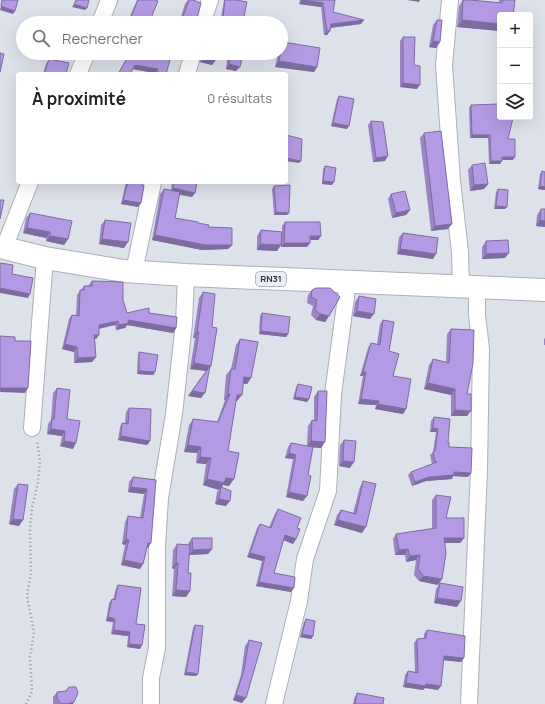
<!DOCTYPE html>
<html lang="fr">
<meta charset="utf-8">
<style>
:root{--surface:#fff;--page:#f2f2f2;--text:#202124;--muted:#757577;--line:#e0e0e0}
body{margin:0;font-family:Manrope,sans-serif;background:var(--page);color:var(--text)}
.controls{position:absolute;right:12px;top:12px;display:grid;overflow:hidden;border-radius:4px;box-shadow:0 4px 16px #0002}
.controls button{width:36px;height:36px;display:grid;place-items:center;padding:0;border:0;border-bottom:1px solid var(--line);background:var(--surface);color:var(--text);font:20px sans-serif}
.list{margin:0;padding:0;list-style:none}
h2{display:flex;justify-content:space-between;align-items:center;height:52px;margin:0;padding:0 16px;font-size:17px}
h2 small{font-size:13px;font-weight:400;color:var(--muted)}
.icon{flex:none;width:22px;height:22px;fill:none;stroke:currentColor;stroke-width:2;stroke-linecap:round;stroke-linejoin:round}
.map{position:relative;flex:none;width:545px;height:704px;overflow:hidden}
.search{position:absolute;background:var(--surface);box-shadow:0 4px 16px #0002;left:16px;top:16px;width:272px;height:44px;display:flex;align-items:center;gap:10px;box-sizing:border-box;padding:0 14px;border-radius:22px;color:var(--muted);font-size:15px}
.panel{position:absolute;background:var(--surface);box-shadow:0 4px 16px #0002;left:16px;top:72px;width:272px;height:112px;border-radius:4px}
.map>svg:first-child{display:block}
.lines{fill:none;stroke-linecap:round;stroke-linejoin:round}
.street-casing{stroke:#aaafb8;stroke-width:18}
.primary-casing{stroke:#aaafb8;stroke-width:24}
.path{stroke:#8f9298;stroke-width:2.5;stroke-dasharray:1 3;stroke-linecap:butt}
.street{stroke:#fff;stroke-width:16}
.primary{stroke:#fff;stroke-width:22}
.wall{fill:#9b84c4}
.shaded-wall{fill:#7e6ca0}
.building{fill:#b49ae4;stroke:#7e6ca0}
.labels{text-anchor:middle;stroke-width:3;stroke-linejoin:round;paint-order:stroke}
.shield{fill:#eaeef8;stroke:#6a6c72;stroke-width:1}
.shield-label{font-size:9px;font-weight:bold;fill:#333438}
</style>
<div class="map">
<svg width="545" height="704" viewBox="0 0 545 704">
<rect width="100%" height="100%" fill="#dde1ea"/>
<g class="lines">
<defs>
<g id="street">
<polyline points="450,0 444,65 452,181 460,252 461,286"/>
<polyline points="100,23 109,0"/>
<polyline points="202,23 210,0"/>
<polyline points="78,74 87,53"/>
<polyline points="187,74 193,53"/>
<polyline points="4,248 30,182"/>
<polyline points="134,271 153,182"/>
<polyline points="32,428 45,258"/>
<polyline points="151,704 151,678 157,648 157,546 160,498 174,414 184,323 186,275"/>
<polyline points="274,704 299,601 305,559 328,491 333,394 348,282"/>
<polyline points="469,704 479,470 481,349 477,315 477,287"/>
</g>
<polyline id="primary" points="0,247 45,258 124,271 186,275 545,290"/>
</defs>
<use href="#street" class="street-casing"/>
<use href="#primary" class="primary-casing"/>
<polyline class="path" points="26,704 32,691 30,657 34,632 27,596 31,572 30,528 32,508 38,482 40,461 37,440"/>
<use href="#street" class="street"/>
<use href="#primary" class="primary"/>
</g>
<g class="wall">
<polygon points="137,0 156,0 149,23 131,23 132,22 128,21"/>
<polygon points="188,0 193,0 197,19 199,23 179,23 185,4"/>
<polygon points="224,0 237,0 243,21 242,23 236,23 230,22 230,23 212,23 216,17 221,18"/>
<polygon points="300,0 335,0 333,12 361,24 331,28 330,31 327,35 324,35 321,7 299,4"/>
<polygon points="463,0 470,0 499,3 499,0 515,0 500,15 500,31 457,27 459,6"/>
<polygon points="437,20 440,42 436,48 429,47 433,25"/>
<polygon points="403,37 414,65 417,89 400,87 400,41"/>
<polygon points="283,42 317,67 314,72 275,67 278,53 281,53 281,45"/>
<polygon points="120,53 172,53 166,74 154,74 155,73 133,69 130,74 118,74 126,59 119,55"/>
<polygon points="202,53 243,53 236,71 226,69 227,60 215,59 215,61 212,65 200,62 202,55"/>
<polygon points="49,59 66,74 43,74 46,64"/>
<polygon points="339,96 347,129 331,126 337,99"/>
<polygon points="471,105 499,114 508,139 513,160 502,160 500,164 489,164 488,138 470,138 469,108"/>
<polygon points="371,121 385,161 373,162 368,125"/>
<polygon points="424,133 448,229 431,231 420,138"/>
<polygon points="472,165 488,184 484,189 470,191 468,170"/>
<polygon points="325,166 332,185 322,184 323,169"/>
<polygon points="542,171 545,190 538,189 540,174"/>
<polygon points="126,182 143,182 142,186 141,203 138,207 121,204"/>
<polygon points="172,182 197,182 192,197 179,194 175,218 198,223 208,227 232,245 228,249 202,250 152,240 160,194 164,189 171,190"/>
<polygon points="274,186 287,215 274,215 272,189"/>
<polygon points="498,189 505,209 494,209 496,192"/>
<polygon points="391,194 410,210 406,215 392,218 388,199"/>
<polygon points="541,209 545,227 536,226 537,215"/>
<polygon points="30,213 68,239 64,245 46,241 46,238 23,233 26,218"/>
<polygon points="105,220 124,248 99,244 101,225"/>
<polygon points="285,222 321,236 318,240 310,240 307,247 281,247 281,244 277,251 257,250 257,236 261,230 282,232 282,226"/>
<polygon points="403,233 433,259 397,254 399,237"/>
<polygon points="486,241 505,258 482,259 482,247"/>
<polygon points="92,281 123,300 127,313 149,313 176,328 173,333 127,325 125,328 116,330 115,325 99,329 99,335 96,339 95,339 96,357 92,362 74,363 74,352 62,349 69,319 72,315 76,315 77,295 84,286 88,286"/>
<polygon points="312,290 329,316 325,322 316,320 311,315 313,306 307,303 308,295"/>
<polygon points="203,292 212,327 209,368 201,398 188,396 206,371 190,369 195,338 193,338 199,298"/>
<polygon points="359,296 370,319 353,316 355,302"/>
<polygon points="262,313 288,334 286,337 259,334 260,316"/>
<polygon points="383,320 393,376 406,409 403,414 375,409 376,405 358,404 363,376 360,376 368,348 371,343 377,344 380,324"/>
<polygon points="451,329 467,394 467,416 451,416 451,395 424,389 429,365 433,359 446,362 447,334"/>
<polygon points="545,338 545,345 544,345 544,339"/>
<polygon points="240,339 251,378 247,384 243,384 237,401 236,401 228,451 229,486 223,485 222,487 226,506 215,504 217,492 219,490 203,485 206,464 196,463 197,453 184,452 189,425 193,419 217,422 225,400 224,400 226,375 231,369 236,345"/>
<polygon points="139,352 155,372 153,375 137,374 138,355"/>
<polygon points="298,384 309,399 307,402 293,399 296,387"/>
<polygon points="57,388 67,419 73,449 60,446 62,436 47,434 48,424 51,420 53,393"/>
<polygon points="318,391 321,448 313,447 303,501 286,497 293,459 285,458 288,447 291,443 307,446 308,426 312,420 314,421 314,397"/>
<polygon points="129,408 150,441 147,445 118,440 120,427 122,423 125,423 126,412"/>
<polygon points="434,417 448,442 449,447 468,477 453,476 452,479 426,481 412,486 408,475 411,472 432,464 430,455 433,452 436,432 430,432 431,421"/>
<polygon points="344,440 350,468 339,466 340,445"/>
<polygon points="133,477 156,480 148,548 147,548 143,564 140,569 121,565 125,545 122,544 125,522 128,516 140,518 144,494 128,492 129,482"/>
<polygon points="363,481 362,533 334,525 337,515 341,510 353,513 360,487"/>
<polygon points="18,484 19,526 9,524 14,489"/>
<polygon points="436,495 446,518 464,538 460,543 445,543 438,585 419,581 414,575 416,560 406,562 405,555 395,555 393,539 396,534 432,529 432,500"/>
<polygon points="278,509 297,528 296,539 293,544 283,540 274,573 291,592 256,586 262,561 247,557 257,528 260,524 269,527 275,514"/>
<polygon points="192,538 212,549 208,554 189,555 188,573 190,591 186,597 172,596 174,569 172,568 173,550 177,544 188,545 188,544"/>
<polygon points="440,583 457,607 434,603 436,589"/>
<polygon points="118,585 136,624 142,645 140,649 127,647 128,636 111,634 113,622 106,621 109,603 112,599 113,600 116,588"/>
<polygon points="306,619 313,636 311,639 300,637 304,622"/>
<polygon points="195,625 196,676 184,675 193,628"/>
<polygon points="427,630 461,662 444,660 438,690 425,688 423,690 403,687 405,675 408,671 415,672 414,643 417,639 424,638 424,634"/>
<polygon points="249,640 242,703 233,700 241,675 245,646"/>
<polygon points="69,687 73,704 53,704 53,697 57,692 66,691"/>
<polygon points="357,693 383,704 353,704 354,699"/>
</g>
<g class="shaded-wall">
<polygon points="302,0 323,3 321,7 299,4"/>
<polygon points="407,0 420,0 419,2"/>
<polygon points="74,4 87,8 85,10 72,7"/>
<polygon points="1,6 15,11 13,14 0,10"/>
<polygon points="131,17 134,18 132,22 128,21"/>
<polygon points="223,17 243,21 242,23 236,23 221,20"/>
<polygon points="182,19 194,23 180,23"/>
<polygon points="364,20 361,24 328,28 331,24"/>
<polygon points="462,20 500,24 500,31 457,27"/>
<polygon points="327,31 330,31 327,35 324,35"/>
<polygon points="433,41 440,42 436,48 429,47"/>
<polygon points="67,53 74,53 72,55"/>
<polygon points="216,54 230,56 227,60 213,58"/>
<polygon points="203,58 215,61 212,65 200,62"/>
<polygon points="279,61 317,67 314,72 275,67"/>
<polygon points="229,64 240,67 236,71 226,69"/>
<polygon points="135,65 158,69 155,73 132,69"/>
<polygon points="403,83 420,85 417,89 400,87"/>
<polygon points="333,123 349,126 347,129 331,126"/>
<polygon points="472,135 490,135 488,138 470,138"/>
<polygon points="388,156 385,161 373,162 376,158"/>
<polygon points="502,157 515,157 513,160 500,160"/>
<polygon points="286,158 301,161 299,163 286,161"/>
<polygon points="491,161 502,161 500,164 489,164"/>
<polygon points="323,181 334,182 332,185 322,184"/>
<polygon points="200,182 215,182 213,184"/>
<polygon points="263,182 276,182 275,184 261,184"/>
<polygon points="488,184 484,189 470,191 474,185"/>
<polygon points="540,186 545,187 545,190 538,189"/>
<polygon points="173,188 195,193 192,197 170,193"/>
<polygon points="123,200 141,203 138,207 121,204"/>
<polygon points="496,206 507,207 505,209 494,209"/>
<polygon points="410,210 406,215 392,218 396,213"/>
<polygon points="276,212 289,213 287,215 274,215"/>
<polygon points="540,220 545,221 545,227 536,226"/>
<polygon points="452,224 448,229 431,231 435,226"/>
<polygon points="27,228 50,232 46,238 23,233"/>
<polygon points="155,235 232,245 228,249 202,250 152,240"/>
<polygon points="50,236 68,239 64,245 46,241"/>
<polygon points="310,236 321,236 318,240 308,240"/>
<polygon points="102,239 128,242 124,248 99,244"/>
<polygon points="284,243 310,243 307,247 281,247"/>
<polygon points="260,244 281,245 277,251 257,250"/>
<polygon points="400,249 436,254 433,259 397,254"/>
<polygon points="509,253 505,258 482,259 486,254"/>
<polygon points="0,288 30,294 28,298 0,293"/>
<polygon points="357,311 374,314 370,319 353,316"/>
<polygon points="320,314 329,316 325,322 316,320"/>
<polygon points="128,320 176,328 173,333 127,325 125,328 116,330 119,325"/>
<polygon points="118,321 115,325 96,329 99,325"/>
<polygon points="261,331 288,334 286,337 259,334"/>
<polygon points="197,332 199,332 195,338 193,338"/>
<polygon points="94,335 99,335 96,339 91,339"/>
<polygon points="65,344 77,347 74,352 62,349"/>
<polygon points="96,357 92,362 74,363 78,358"/>
<polygon points="194,363 211,366 207,371 190,369"/>
<polygon points="139,371 155,372 153,375 137,374"/>
<polygon points="363,372 366,372 363,376 360,376"/>
<polygon points="244,377 251,378 247,384 239,383"/>
<polygon points="428,383 455,389 451,395 424,389"/>
<polygon points="1,388 28,388 25,393 0,392"/>
<polygon points="192,391 205,393 201,398 188,396"/>
<polygon points="228,394 230,394 225,400 224,400"/>
<polygon points="237,395 242,395 237,401 232,401"/>
<polygon points="295,397 309,399 307,402 293,399"/>
<polygon points="361,399 379,401 376,405 358,404"/>
<polygon points="378,404 406,409 403,414 375,409"/>
<polygon points="455,410 471,411 467,416 451,416"/>
<polygon points="433,428 438,429 436,432 430,432"/>
<polygon points="51,429 65,431 62,436 47,434"/>
<polygon points="121,436 150,441 147,445 118,440"/>
<polygon points="64,441 76,443 73,449 60,446"/>
<polygon points="311,441 325,442 321,448 307,447"/>
<polygon points="188,445 201,447 197,453 184,452"/>
<polygon points="289,453 296,455 293,459 285,458"/>
<polygon points="200,457 211,458 206,464 196,463"/>
<polygon points="343,461 354,462 350,468 339,466"/>
<polygon points="454,472 471,473 468,477 453,476 452,479 426,481 412,486 415,482 429,477"/>
<polygon points="226,478 234,479 229,486 223,485 219,490 203,485 207,479"/>
<polygon points="131,487 147,489 144,494 128,492"/>
<polygon points="289,492 307,496 303,501 286,497"/>
<polygon points="219,499 230,501 226,506 215,504"/>
<polygon points="13,519 23,520 19,526 9,524"/>
<polygon points="338,520 366,527 362,533 334,525"/>
<polygon points="285,535 296,539 293,544 281,539"/>
<polygon points="444,538 464,538 460,543 440,543"/>
<polygon points="126,539 129,540 125,545 122,544"/>
<polygon points="148,543 151,543 148,548 144,548"/>
<polygon points="212,549 208,554 189,555 193,550"/>
<polygon points="408,549 405,555 395,555 399,550"/>
<polygon points="250,553 265,557 262,561 247,557"/>
<polygon points="420,555 416,560 406,562 410,556"/>
<polygon points="124,560 143,564 140,569 121,565"/>
<polygon points="176,563 178,563 174,569 172,568"/>
<polygon points="423,576 442,579 438,585 419,581"/>
<polygon points="259,582 294,588 291,592 256,586"/>
<polygon points="176,590 190,591 186,597 172,596"/>
<polygon points="437,598 461,601 457,607 434,603"/>
<polygon points="108,617 115,619 113,622 106,621"/>
<polygon points="114,630 130,632 128,636 111,634"/>
<polygon points="302,634 313,636 311,639 300,637"/>
<polygon points="129,644 142,645 140,649 127,647"/>
<polygon points="444,656 464,658 461,662 441,660"/>
<polygon points="186,672 198,674 196,676 184,675"/>
<polygon points="406,683 426,684 441,686 438,690 425,688 423,690 403,687"/>
<polygon points="236,695 246,698 242,703 233,700"/>
<polygon points="74,702 73,704 66,704"/>
</g>
<g class="building">
<polygon points="2,0 18,0 15,11 1,6"/>
<polygon points="76,0 89,0 87,8 74,4"/>
<polygon points="138,0 156,0 158,1 149,23 133,23 134,18 131,17"/>
<polygon points="189,0 193,0 201,3 197,19 199,23 194,23 182,19"/>
<polygon points="225,0 237,0 247,2 243,21 223,17"/>
<polygon points="303,0 335,0 333,12 364,20 331,24 330,31 327,31 323,3"/>
<polygon points="463,0 470,0 502,3 503,0 515,0 513,15 500,15 500,24 462,20"/>
<polygon points="216,17 231,20 230,23 213,23"/>
<polygon points="61,18 76,22 76,23 60,23"/>
<polygon points="437,20 442,20 440,42 433,41"/>
<polygon points="403,37 415,37 414,65 420,66 420,85 403,83"/>
<polygon points="283,42 320,48 317,67 279,61"/>
<polygon points="0,53 4,54 0,72"/>
<polygon points="125,53 172,53 166,74 156,74 158,69 135,65 130,74 118,74 129,55"/>
<polygon points="205,53 243,53 240,67 229,64 230,56 216,54 215,61 203,58"/>
<polygon points="49,59 69,63 66,74 44,74"/>
<polygon points="339,96 354,99 349,126 333,123"/>
<polygon points="498,104 499,114 500,115 500,117 509,117 513,118 508,139 515,139 515,157 502,157 502,161 491,161 490,135 472,135 471,105"/>
<polygon points="371,121 383,122 388,156 376,158"/>
<polygon points="441,131 452,224 435,226 424,133"/>
<polygon points="286,135 302,139 301,161 286,158"/>
<polygon points="485,163 488,184 474,185 472,165"/>
<polygon points="325,166 336,168 334,182 323,181"/>
<polygon points="542,171 545,172 545,187 540,186"/>
<polygon points="128,182 143,182 142,186 144,186 141,203 123,200"/>
<polygon points="174,182 197,182 195,193 173,188"/>
<polygon points="290,185 289,213 276,212 274,186"/>
<polygon points="164,189 180,192 175,218 198,222 198,223 209,225 208,227 232,228 232,245 205,245 155,235"/>
<polygon points="498,189 508,190 507,207 496,206"/>
<polygon points="405,191 410,210 396,213 391,194"/>
<polygon points="0,200 4,200 0,219"/>
<polygon points="541,209 545,209 545,221 540,220"/>
<polygon points="30,213 72,221 68,239 50,236 50,232 27,228"/>
<polygon points="105,220 131,223 128,242 102,239"/>
<polygon points="285,222 320,222 321,236 310,236 310,243 284,243"/>
<polygon points="261,230 282,232 281,245 260,244"/>
<polygon points="403,233 438,238 436,254 400,249"/>
<polygon points="508,240 509,253 486,254 486,241"/>
<polygon points="0,263 13,265 12,274 33,278 30,294 0,288 0,290"/>
<polygon points="92,281 123,282 123,300 127,313 149,308 149,313 177,317 176,328 128,320 129,323 119,325 118,321 99,325 99,335 94,335 96,357 78,358 77,347 65,344 72,315 79,316 80,290 84,290 84,286 92,286"/>
<polygon points="316,288 330,288 340,297 329,316 320,314 315,310 317,300 311,297 312,290"/>
<polygon points="203,292 215,294 212,327 217,328 211,366 194,363 199,332 197,332"/>
<polygon points="359,296 376,299 374,314 357,311"/>
<polygon points="262,313 290,317 288,334 261,331"/>
<polygon points="383,320 394,322 389,351 399,354 393,376 411,379 406,409 378,404 379,401 361,399 366,372 363,372 371,343 380,345"/>
<polygon points="451,329 474,330 473,363 467,394 471,394 471,411 455,410 455,389 428,383 433,359 449,363"/>
<polygon points="0,336 15,337 15,341 31,341 28,388 1,388 0,391"/>
<polygon points="240,339 258,342 251,378 244,377 242,395 237,395 228,451 239,453 234,479 226,478 224,483 207,479 211,458 200,457 201,447 188,445 193,419 218,422 230,394 228,394 231,369 235,369"/>
<polygon points="139,352 158,355 155,372 139,371"/>
<polygon points="210,366 205,393 192,391"/>
<polygon points="298,384 312,387 309,399 295,397"/>
<polygon points="57,388 70,390 67,419 80,421 76,443 64,441 65,431 51,429 52,419 54,419"/>
<polygon points="318,391 327,391 325,442 311,441 312,420 317,421"/>
<polygon points="129,408 151,409 150,441 121,436 122,423 128,424"/>
<polygon points="434,417 450,419 448,442 449,442 449,447 472,448 471,473 454,472 454,475 429,477 415,482 411,472 437,462 435,461 433,452 435,451 438,429 433,428"/>
<polygon points="344,440 356,441 354,462 343,461"/>
<polygon points="291,443 313,447 308,475 311,476 307,496 289,492 296,455 289,453"/>
<polygon points="133,477 156,480 151,543 148,543 143,564 124,560 129,540 126,539 128,516 143,518 147,489 131,487"/>
<polygon points="363,481 376,484 366,527 338,520 341,510 356,514"/>
<polygon points="18,484 28,485 23,520 13,519"/>
<polygon points="221,487 231,491 230,501 219,499"/>
<polygon points="436,495 451,497 446,518 464,518 464,538 444,538 446,553 442,579 423,576 418,569 420,555 410,556 408,549 399,550 396,534 436,528"/>
<polygon points="278,509 301,518 297,528 300,529 296,539 285,535 274,573 295,577 294,588 259,582 265,557 250,553 260,524 271,528"/>
<polygon points="192,538 212,538 212,549 193,550"/>
<polygon points="177,544 190,545 188,573 191,573 190,591 176,590 178,563 176,563"/>
<polygon points="440,583 463,587 461,601 437,598"/>
<polygon points="118,585 141,588 136,624 145,625 142,645 129,644 130,632 114,630 115,619 108,617 112,599 115,600"/>
<polygon points="306,619 315,621 313,636 302,634"/>
<polygon points="195,625 203,626 198,674 186,672"/>
<polygon points="427,630 465,636 464,658 444,656 441,686 426,684 426,686 406,683 408,671 418,673 417,639 426,638"/>
<polygon points="249,640 262,643 246,698 236,695 244,670"/>
<polygon points="69,687 76,687 78,693 74,702 66,704 60,703 57,698 57,692 66,691"/>
<polygon points="357,693 384,698 383,704 355,704"/>
</g>
<g class="labels">
<rect class="shield" x="256" y="272" width="30" height="14" rx="3"/>
<g class="shield-label">
<text x="271" y="282">RN31</text>
</g>
</g>
</svg>
<div class="controls">
<button>+</button>
<button>−</button>
<button><svg class="icon" aria-label="layers" viewBox="0 0 24 24"><path d="M12 4l9 5-9 5-9-5zM3 14l9 5 9-5"/></svg></button>
</div>
<div class="search"><svg class="icon" aria-label="search" viewBox="0 0 24 24"><circle cx="10" cy="10" r="6"/><path d="M15 15l6 6"/></svg>Rechercher</div>
<section class="panel">
<h2>À proximité<small>0 résultats</small></h2>
<ul class="list">
</ul>
</section>
</div>
